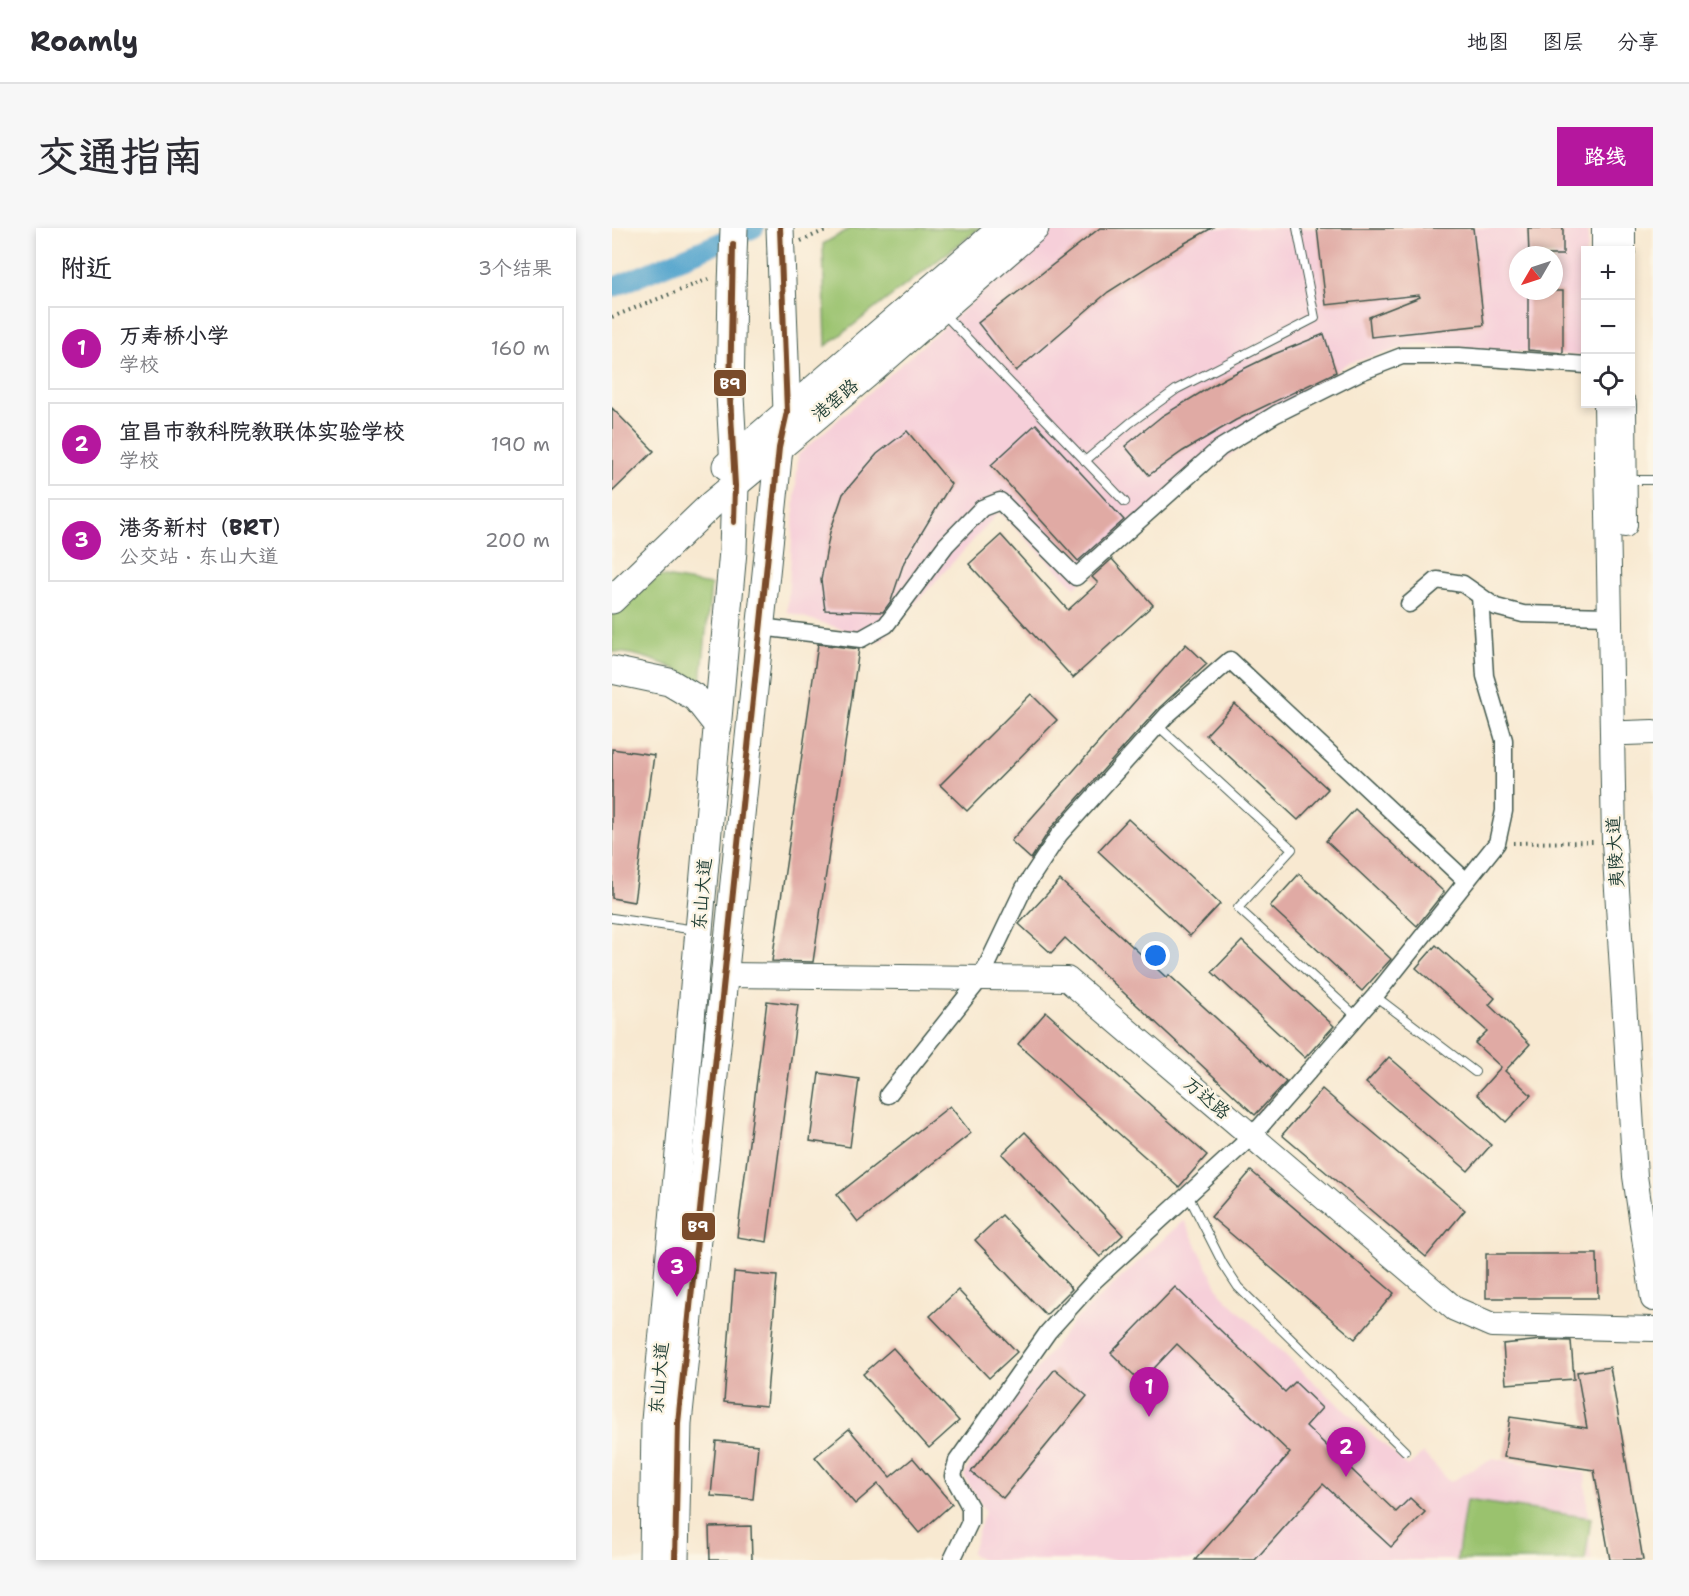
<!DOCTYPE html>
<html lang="zh">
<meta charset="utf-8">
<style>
:root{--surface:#fff;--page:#f7f7f7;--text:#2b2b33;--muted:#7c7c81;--line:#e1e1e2;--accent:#b5179e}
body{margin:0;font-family:"Shantell Sans","LXGW WenKai TC",sans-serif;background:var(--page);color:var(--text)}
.controls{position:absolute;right:18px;top:18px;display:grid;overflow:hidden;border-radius:0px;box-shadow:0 3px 9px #0003}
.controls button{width:54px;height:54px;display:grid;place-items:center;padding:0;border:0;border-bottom:2px solid var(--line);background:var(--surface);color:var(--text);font:30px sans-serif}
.compass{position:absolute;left:897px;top:18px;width:54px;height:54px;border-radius:50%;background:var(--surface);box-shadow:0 3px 9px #0003;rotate:231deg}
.you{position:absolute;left:544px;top:728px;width:21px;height:21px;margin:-15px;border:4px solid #fff;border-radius:50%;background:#1a73e8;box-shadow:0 0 0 9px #1a73e833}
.badge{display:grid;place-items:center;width:39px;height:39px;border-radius:50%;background:var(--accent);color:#fff;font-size:20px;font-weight:700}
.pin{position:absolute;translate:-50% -50px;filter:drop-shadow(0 2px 3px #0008)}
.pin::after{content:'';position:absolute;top:32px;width:21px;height:18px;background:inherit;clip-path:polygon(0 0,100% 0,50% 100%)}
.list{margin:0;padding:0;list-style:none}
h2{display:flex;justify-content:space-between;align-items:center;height:78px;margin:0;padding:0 24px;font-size:26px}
h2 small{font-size:20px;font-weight:400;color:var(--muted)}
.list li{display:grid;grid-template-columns:39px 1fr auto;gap:18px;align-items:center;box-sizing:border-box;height:84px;margin:0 12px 12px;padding:0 12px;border:2px solid var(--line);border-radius:0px}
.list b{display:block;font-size:22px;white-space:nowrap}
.list p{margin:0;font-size:20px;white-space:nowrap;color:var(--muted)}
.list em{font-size:20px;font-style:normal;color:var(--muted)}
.icon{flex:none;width:33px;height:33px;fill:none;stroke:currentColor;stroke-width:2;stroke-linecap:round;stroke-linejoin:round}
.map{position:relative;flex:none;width:1041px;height:1332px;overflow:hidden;border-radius:0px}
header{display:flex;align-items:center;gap:36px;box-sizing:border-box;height:84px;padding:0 30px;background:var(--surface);border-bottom:2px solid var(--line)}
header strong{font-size:28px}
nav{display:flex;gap:33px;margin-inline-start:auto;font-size:21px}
.intro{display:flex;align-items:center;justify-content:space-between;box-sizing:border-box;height:144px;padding:0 36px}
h1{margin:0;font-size:42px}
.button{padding:15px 27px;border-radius:0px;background:var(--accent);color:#fff;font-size:21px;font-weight:700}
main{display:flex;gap:36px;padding:0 36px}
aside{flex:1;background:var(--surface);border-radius:0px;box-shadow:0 3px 9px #0003}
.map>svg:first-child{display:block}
.built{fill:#f6cfd9;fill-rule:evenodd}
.green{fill:#9ac26e;stroke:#5c8051;stroke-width:1.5}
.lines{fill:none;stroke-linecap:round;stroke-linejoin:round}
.canal{stroke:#52a4cd;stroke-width:20}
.building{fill:#e0aaa4}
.lane-casing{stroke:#40574c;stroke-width:10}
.street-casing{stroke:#40574c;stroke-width:19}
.secondary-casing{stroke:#40574c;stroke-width:26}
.primary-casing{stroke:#40574c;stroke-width:29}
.path{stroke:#40574c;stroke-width:4;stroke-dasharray:1.5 4.5;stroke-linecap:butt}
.lane{stroke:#fff;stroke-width:8}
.street{stroke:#fff;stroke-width:16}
.secondary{stroke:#fff;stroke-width:24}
.primary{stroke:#fff;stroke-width:27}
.primary-bridge-casing{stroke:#40574c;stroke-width:29;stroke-linecap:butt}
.primary-bridge{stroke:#fff;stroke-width:27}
.bus-1-casing{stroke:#fcf5e5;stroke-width:10}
.bus-1{stroke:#7a4b2a;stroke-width:6}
.labels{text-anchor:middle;stroke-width:5;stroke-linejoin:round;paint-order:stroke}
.street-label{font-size:18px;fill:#1f3d34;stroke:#fcf5e5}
.line-badge{stroke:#fcf5e5;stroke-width:2}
.badge-label{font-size:16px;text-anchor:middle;font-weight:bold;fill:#fff}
</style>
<header>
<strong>Roamly</strong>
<nav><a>地图</a><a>图层</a><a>分享</a></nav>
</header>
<div class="intro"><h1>交通指南</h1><a class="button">路线</a></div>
<main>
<aside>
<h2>附近<small>3个结果</small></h2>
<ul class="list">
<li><span class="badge">1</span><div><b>万寿桥小学</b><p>学校</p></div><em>160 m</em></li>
<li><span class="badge">2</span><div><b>宜昌市教科院教联体实验学校</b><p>学校</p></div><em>190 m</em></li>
<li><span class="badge">3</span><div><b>港务新村（BRT）</b><p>公交站 · 东山大道</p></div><em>200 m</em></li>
</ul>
</aside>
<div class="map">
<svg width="1041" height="1332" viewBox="0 0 1041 1332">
<rect width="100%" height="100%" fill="#fcf5e5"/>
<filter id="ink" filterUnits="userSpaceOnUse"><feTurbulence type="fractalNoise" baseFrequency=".0167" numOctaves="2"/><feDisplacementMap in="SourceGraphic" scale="12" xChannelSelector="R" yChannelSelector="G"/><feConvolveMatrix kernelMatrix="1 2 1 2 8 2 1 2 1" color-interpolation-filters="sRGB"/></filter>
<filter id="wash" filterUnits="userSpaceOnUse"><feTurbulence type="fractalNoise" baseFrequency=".008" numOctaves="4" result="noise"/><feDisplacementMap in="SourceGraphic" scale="24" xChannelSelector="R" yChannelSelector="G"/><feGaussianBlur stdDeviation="1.35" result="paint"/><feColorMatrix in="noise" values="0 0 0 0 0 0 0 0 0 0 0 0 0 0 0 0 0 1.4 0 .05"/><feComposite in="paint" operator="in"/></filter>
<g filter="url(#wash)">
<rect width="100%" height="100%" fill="#f8e9d1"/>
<g class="built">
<path d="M 444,0 L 976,0 L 976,22 L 974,22 L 973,128 L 805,116 L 734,136 L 556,276 L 463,359 L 387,284 L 269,413 L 175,384 L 186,227 ZM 906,27 L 942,27 L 942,63 L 906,63 Z"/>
<polygon points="572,992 609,1066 709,1161 796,1238 811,1225 838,1254 881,1230 973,1245 979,1332 369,1332 359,1326 373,1283 352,1248 367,1216 461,1094"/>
</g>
<g class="green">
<polygon points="239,0 368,0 214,118 211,16"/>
<path d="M 47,348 L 99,357 L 89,454 C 61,439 32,425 0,424 L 0,387 Z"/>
<polygon points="854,1272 979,1290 973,1332 845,1332"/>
</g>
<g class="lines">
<polyline class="canal" points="0,60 142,0"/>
</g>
<g id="blocks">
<g class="building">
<polygon points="488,0 600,0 573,15 496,64 404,143 366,95"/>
<polygon points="705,0 861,0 872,97 759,109 757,89 808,69 807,67 714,77"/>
<polygon points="916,0 951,0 951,27 917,27"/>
<polygon points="916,63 951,63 951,125 916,122"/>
<polygon points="712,106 724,144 624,192 571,223 537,247 513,218 550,188 613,150 660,127"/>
<polygon points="0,180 42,223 0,264"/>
<polygon points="424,196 512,292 466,333 379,237"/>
<polygon points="295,203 339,256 292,334 279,373 271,384 213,382 209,352 218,304 231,266 265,226"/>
<polygon points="389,307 456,382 486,355 480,349 500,331 541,377 461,450 357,336"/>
<polygon points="206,416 247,421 201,734 160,733"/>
<polygon points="574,416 595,436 547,480 439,600 419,631 399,613"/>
<polygon points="419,466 445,492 355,583 328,557"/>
<polygon points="623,476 716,561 686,592 594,507"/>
<polygon points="0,521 42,527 22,674 0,670"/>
<polygon points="743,581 832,664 805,698 714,613"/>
<polygon points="516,591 608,676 578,708 486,623"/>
<polygon points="687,646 779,731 750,763 658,678"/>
<polygon points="448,652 555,750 557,747 674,854 643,887 453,710 439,725 407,696"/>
<polygon points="630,713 722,798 693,830 600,744"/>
<polygon points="824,717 883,770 877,777 918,816 893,843 919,867 894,894 865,866 889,839 863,815 875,803 804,740"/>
<polygon points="155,773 186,777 155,1014 125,1009"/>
<polygon points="434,784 595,927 567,959 406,816"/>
<polygon points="777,829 879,917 856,943 754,855"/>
<polygon points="207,845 247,851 238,919 198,913"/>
<polygon points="710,861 853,982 814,1029 670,907"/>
<polygon points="338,878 359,905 246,994 225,967"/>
<polygon points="413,904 511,1007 488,1029 390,926"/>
<polygon points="639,943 782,1065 743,1111 599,989"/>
<polygon points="390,987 460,1061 434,1087 363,1012"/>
<polygon points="874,1026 985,1026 986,1070 874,1070"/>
<polygon points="122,1044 165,1048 154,1178 112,1174"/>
<polygon points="563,1059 673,1164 683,1154 710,1180 694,1198 784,1284 798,1270 813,1284 779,1319 711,1256 643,1332 583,1332 678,1225 565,1116 529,1154 499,1125"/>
<polygon points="346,1062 405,1124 377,1150 318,1088"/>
<polygon points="930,1112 959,1113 962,1151 894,1156 891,1116"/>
<polygon points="281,1120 347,1193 317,1220 251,1146"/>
<polygon points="998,1139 1031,1332 998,1332 982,1242 892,1229 898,1189 975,1200 965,1144"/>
<polygon points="443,1141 475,1168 391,1270 359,1244"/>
<polygon points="237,1201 278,1249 301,1230 340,1276 307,1305 266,1256 243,1276 203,1229"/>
<polygon points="104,1213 146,1217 141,1271 99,1268"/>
<polygon points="139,1298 140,1332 98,1332 97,1299"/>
</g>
</g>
</g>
<g filter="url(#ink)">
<use href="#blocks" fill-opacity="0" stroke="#40574c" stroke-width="1.5"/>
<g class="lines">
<defs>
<g id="lane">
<polyline points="330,84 513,274"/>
<polyline points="473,233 518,195 565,161 703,90 685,0"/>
<polyline points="1014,252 1041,252"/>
<polyline points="545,497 680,621 626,680 745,789"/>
<polyline points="0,690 84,702"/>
<polyline points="763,768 863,844"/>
<polyline points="576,967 611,1036 626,1059 793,1223"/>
</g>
<g id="street">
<polyline points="797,376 825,352 851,356 884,379 911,386 998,388"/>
<polyline points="148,399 249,411 274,397 334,317 370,280 388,273 464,349 608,220 664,186 746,145 790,128 847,128 974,137"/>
<polyline points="276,867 369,750 412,660 447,607 555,487 618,432 854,653"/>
<polyline points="340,1332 358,1294 358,1279 341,1248 345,1233 436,1104 483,1052 640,908 763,768 885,615 892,583 892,512 873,448 868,368"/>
</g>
<g id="secondary">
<polyline points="992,0 992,22"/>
<polyline points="1011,0 1011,22"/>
<polyline points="994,176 1002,614 1023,948 1041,1071"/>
<polyline points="1012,176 1013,297"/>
<polyline points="1014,505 1041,504"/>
<polyline points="112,747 455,751 843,1081 880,1097 1041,1101"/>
</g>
<g id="primary">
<polyline points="114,238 146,209 390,0"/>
<polyline points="0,372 101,275 260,142 423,0"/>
<polyline points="0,442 57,454 84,470 106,498"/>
<polyline points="41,1332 43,1193 121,323 123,258 118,168 120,58"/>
<polyline points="63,1332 66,1195 167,220 175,184 169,27"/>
</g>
</defs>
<use href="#lane" class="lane-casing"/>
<use href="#street" class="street-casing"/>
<use href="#secondary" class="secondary-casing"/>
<use href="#primary" class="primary-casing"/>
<g class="path">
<polyline points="189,13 218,0"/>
<polyline points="0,89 99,50"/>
<polyline points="901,615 983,614"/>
</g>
<use href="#lane" class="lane"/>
<use href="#street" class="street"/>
<use href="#secondary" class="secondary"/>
<use href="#primary" class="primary"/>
<defs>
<g id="primary-bridge">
<polyline points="168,0 169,27"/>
<polyline points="120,58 122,0"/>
</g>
</defs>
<use href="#primary-bridge" class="primary-bridge-casing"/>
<use href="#primary-bridge" class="primary-bridge"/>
<defs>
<g id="bus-1">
<polyline points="121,16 118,168 123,258 122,294"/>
<polyline points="63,1332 66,1195 167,220 175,184 168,0"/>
</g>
</defs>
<use href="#bus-1" class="bus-1-casing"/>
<use href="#bus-1" class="bus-1"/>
</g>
</g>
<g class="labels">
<g class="street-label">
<text transform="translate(223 172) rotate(-40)" y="6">港窑路</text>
<text transform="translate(1003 624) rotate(-93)" y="6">夷陵大道</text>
<text transform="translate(90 666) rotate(-85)" y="6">东山大道</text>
<text transform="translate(595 870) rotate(40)" y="6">万达路</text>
<text transform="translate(47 1150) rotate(-85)" y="6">东山大道</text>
</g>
</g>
<g class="line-badge">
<rect x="101" y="141" width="34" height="28" rx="6" fill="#7a4b2a"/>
<rect x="69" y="984" width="35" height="29" rx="6" fill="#7a4b2a"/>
</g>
<g class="badge-label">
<text x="118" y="161">B9</text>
<text x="86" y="1004">B9</text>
</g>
</svg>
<div class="controls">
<button>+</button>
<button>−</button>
<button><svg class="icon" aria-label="locate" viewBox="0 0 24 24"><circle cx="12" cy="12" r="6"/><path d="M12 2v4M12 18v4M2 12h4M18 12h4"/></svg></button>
</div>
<svg class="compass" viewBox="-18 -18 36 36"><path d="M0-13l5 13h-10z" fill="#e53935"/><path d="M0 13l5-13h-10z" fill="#7c7c81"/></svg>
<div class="you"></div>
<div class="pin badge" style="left:537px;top:1189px">1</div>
<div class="pin badge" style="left:734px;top:1249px">2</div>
<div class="pin badge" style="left:65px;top:1069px">3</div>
</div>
</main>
